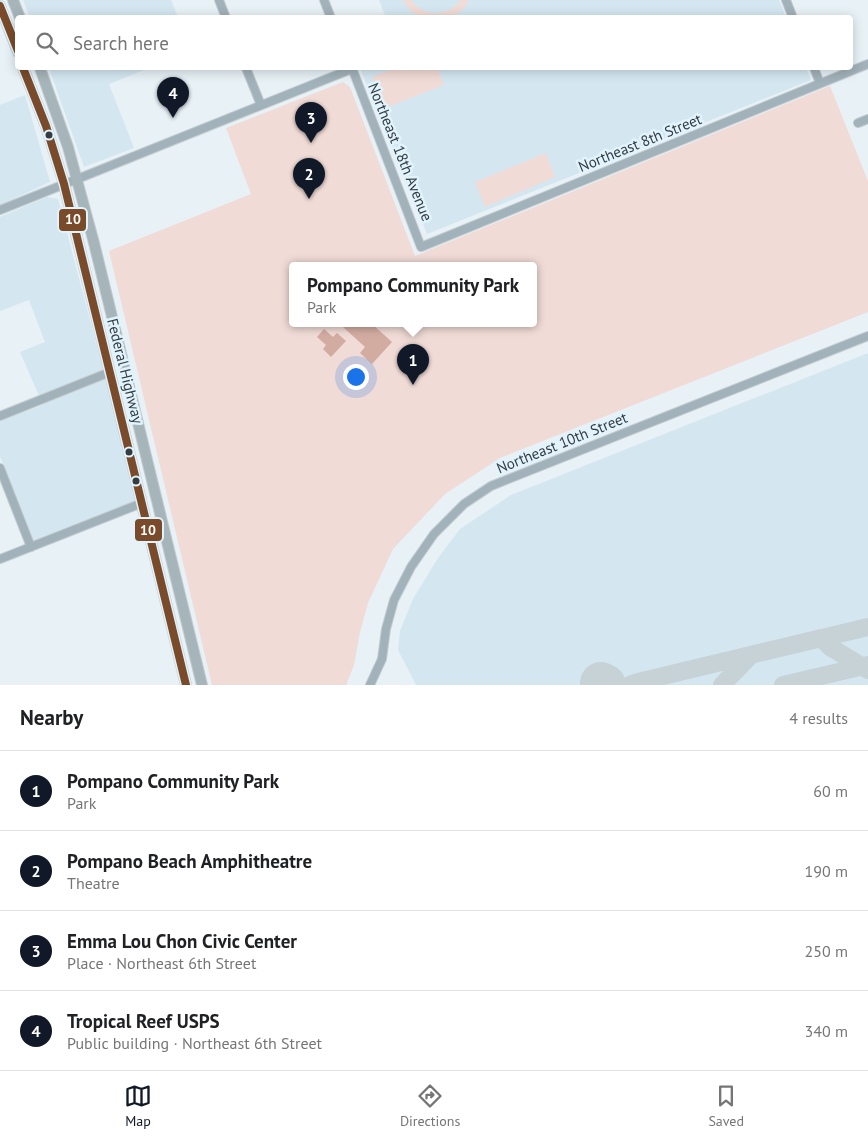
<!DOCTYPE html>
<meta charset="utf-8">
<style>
:root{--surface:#fff;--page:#f2f2f2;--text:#202124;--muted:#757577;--line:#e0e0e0;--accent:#111827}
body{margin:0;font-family:"PT Sans",sans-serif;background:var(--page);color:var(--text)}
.you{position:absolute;left:355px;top:376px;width:18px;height:18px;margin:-12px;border:4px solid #fff;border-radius:50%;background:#1a73e8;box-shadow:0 0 0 8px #1a73e833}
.badge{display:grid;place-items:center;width:32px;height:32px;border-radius:50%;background:var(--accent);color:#fff;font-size:16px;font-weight:700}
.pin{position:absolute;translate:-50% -41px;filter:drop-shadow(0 1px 2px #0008)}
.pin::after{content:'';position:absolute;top:26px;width:18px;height:15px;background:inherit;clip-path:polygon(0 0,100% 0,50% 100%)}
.popup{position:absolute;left:289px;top:262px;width:248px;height:65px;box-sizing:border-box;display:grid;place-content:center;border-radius:5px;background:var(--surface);filter:drop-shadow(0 1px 4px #0005);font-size:16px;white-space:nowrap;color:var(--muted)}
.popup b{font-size:19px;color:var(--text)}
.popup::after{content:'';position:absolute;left:50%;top:100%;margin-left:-10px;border:10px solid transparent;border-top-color:var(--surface)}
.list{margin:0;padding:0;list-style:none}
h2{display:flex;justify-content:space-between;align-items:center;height:65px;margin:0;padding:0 20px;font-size:21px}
h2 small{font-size:16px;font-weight:400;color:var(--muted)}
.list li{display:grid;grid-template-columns:32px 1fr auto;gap:15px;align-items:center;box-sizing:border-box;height:80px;padding:0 20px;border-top:1px solid var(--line)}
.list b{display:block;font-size:19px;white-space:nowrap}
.list p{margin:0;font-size:16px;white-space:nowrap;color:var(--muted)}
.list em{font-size:16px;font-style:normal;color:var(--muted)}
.icon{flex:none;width:28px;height:28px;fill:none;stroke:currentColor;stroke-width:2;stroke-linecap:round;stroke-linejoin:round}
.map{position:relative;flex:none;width:868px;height:685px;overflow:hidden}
.search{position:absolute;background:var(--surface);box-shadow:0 2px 12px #0003;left:15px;right:15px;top:15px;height:55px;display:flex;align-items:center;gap:12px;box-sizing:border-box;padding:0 18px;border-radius:5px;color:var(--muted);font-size:19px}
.sheet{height:385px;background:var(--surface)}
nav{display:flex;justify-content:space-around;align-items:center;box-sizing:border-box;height:70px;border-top:1px solid var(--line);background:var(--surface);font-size:14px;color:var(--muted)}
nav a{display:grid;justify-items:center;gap:2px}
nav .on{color:var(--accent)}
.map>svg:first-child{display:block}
.built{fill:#d4e7f1}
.green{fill:#f1dbd6;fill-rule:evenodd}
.water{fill:#d3aca1}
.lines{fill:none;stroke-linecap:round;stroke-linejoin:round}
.taxiway{stroke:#c6d2d6;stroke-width:18}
.runway{stroke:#c6d2d6;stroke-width:42}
.minor-casing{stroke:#c5ccd0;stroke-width:10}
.major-casing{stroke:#c5ccd0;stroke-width:12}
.minor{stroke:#a2b2ba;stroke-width:8}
.major{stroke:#a6b5ba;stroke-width:10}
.bus-1-casing{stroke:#e1f3fc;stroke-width:11}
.bus-1{stroke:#7a4b2a;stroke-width:8}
.bus-dot{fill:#353c40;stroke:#e1f3fc;stroke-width:2}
.labels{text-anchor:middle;stroke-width:5;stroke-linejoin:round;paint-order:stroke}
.street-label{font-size:15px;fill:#353c40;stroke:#e1f3fc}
.line-badge{stroke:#e1f3fc;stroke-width:2}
.badge-label{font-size:14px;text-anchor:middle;font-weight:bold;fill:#fff}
</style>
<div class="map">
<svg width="868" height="685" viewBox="0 0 868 685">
<rect width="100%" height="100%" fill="#e7f1f6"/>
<g class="built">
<polygon points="23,0 171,0 178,17 30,17"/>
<polygon points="379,0 779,0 786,17 386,18"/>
<polygon points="49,68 149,68 109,84 134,148 84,167"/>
<polygon points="360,68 806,68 811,80 427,234"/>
<polygon points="25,95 50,182 0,205 0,105"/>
<polygon points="47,197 58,199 138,501 32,542 0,456 0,421 43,405 20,352 45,342 29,300 0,311 0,217"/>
<polygon points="868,353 868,685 416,685 398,650 400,631 413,599 438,558 460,529 511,495"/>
</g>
<g class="green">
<path d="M 403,0 L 411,0 C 424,18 448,17 461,0 L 469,0 C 461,15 453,18 436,18 C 420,18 412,16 403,0 Z"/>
<polygon points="394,68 437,68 444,85 385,108 372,77"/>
<path d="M 343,82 L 350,87 L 415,256 L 830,86 L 868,181 L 868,312 L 500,458 L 445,494 L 393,549 L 368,603 L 360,632 L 354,665 L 346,685 L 212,685 L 109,251 L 251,194 L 226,128 ZM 293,266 L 533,266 L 533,324 L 293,324 Z"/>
<polygon points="546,153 555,177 485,207 475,182"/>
</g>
<g class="water">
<polygon points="346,324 372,324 392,342 372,364 360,353 365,347 343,327"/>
<polygon points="324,329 333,337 337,333 346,341 331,357 323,349 326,345 317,337"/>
</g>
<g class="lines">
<g class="taxiway">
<polyline points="821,638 830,647 868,670"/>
<polyline points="630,685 638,682 868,627"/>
<polyline points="722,685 750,656"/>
<polyline points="783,685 868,665"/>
</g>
<polyline class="runway" points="601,683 605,685"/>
<defs>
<g id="minor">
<polyline points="219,0 226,18"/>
<polyline points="324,0 331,18"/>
<polyline points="786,0 793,18"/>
<polyline points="246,68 261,105"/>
<polyline points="352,68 421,247 868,64"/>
<polyline points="814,68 820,83"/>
<polyline points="858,123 868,119"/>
<polyline points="0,210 354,68"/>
<polyline points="0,416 110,372"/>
<polyline points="0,468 31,547"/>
<polyline points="0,559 142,503"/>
<polyline points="370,685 382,659 386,629 394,600 411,567 434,534 464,504 491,486 868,336"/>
</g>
<g id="major">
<polyline points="13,0 20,18"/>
<polyline points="0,6 18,52"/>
<polyline points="23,68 46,126 64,184 186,685"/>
<polyline points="40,68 68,147 94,243 202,685"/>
</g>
</defs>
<use href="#minor" class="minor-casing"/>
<use href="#major" class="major-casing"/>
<use href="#minor" class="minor"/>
<use href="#major" class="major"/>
<defs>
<g id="bus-1">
<polyline points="0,6 18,51"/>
<polyline points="23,68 46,126 64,184 186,685"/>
</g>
</defs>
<use href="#bus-1" class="bus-1-casing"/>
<use href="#bus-1" class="bus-1"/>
</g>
<g class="bus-dot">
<circle cx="49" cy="135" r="4.5"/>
<circle cx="129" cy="452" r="4.5"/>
<circle cx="136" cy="481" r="4.5"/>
</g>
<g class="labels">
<g class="street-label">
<text transform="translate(640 143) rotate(-22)" y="5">Northeast 8th Street</text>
<text transform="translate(400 152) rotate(68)" y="5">Northeast 18th Avenue</text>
<text transform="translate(125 371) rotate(76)" y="5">Federal Highway</text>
<text transform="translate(562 443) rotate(-22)" y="5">Northeast 10th Street</text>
</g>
</g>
<g class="line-badge">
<rect x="58" y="208" width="29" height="24" rx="5" fill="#7a4b2a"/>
<rect x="134" y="518" width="29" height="24" rx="5" fill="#7a4b2a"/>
</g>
<g class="badge-label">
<text x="73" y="224">10</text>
<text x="148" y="535">10</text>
</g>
</svg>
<div class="you"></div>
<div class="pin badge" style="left:413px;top:385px">1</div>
<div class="popup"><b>Pompano Community Park</b>Park</div>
<div class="pin badge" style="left:309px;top:199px">2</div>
<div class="pin badge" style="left:311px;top:143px">3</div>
<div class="pin badge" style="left:173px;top:118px">4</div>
<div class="search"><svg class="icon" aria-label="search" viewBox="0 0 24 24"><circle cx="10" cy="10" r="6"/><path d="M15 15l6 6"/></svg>Search here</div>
</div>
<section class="sheet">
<h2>Nearby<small>4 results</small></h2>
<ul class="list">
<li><span class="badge">1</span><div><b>Pompano Community Park</b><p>Park</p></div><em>60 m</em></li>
<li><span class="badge">2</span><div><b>Pompano Beach Amphitheatre</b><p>Theatre</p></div><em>190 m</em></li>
<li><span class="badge">3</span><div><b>Emma Lou Chon Civic Center</b><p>Place · Northeast 6th Street</p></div><em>250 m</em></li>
<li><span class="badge">4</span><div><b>Tropical Reef USPS</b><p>Public building · Northeast 6th Street</p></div><em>340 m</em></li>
</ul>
</section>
<nav>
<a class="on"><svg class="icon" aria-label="map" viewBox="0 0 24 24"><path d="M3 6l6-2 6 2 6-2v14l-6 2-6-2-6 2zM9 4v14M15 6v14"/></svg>Map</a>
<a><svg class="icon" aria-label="directions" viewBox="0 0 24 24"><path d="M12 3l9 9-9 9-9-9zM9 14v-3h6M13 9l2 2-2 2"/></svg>Directions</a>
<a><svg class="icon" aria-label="saved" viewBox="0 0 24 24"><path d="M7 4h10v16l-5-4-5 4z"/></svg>Saved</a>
</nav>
